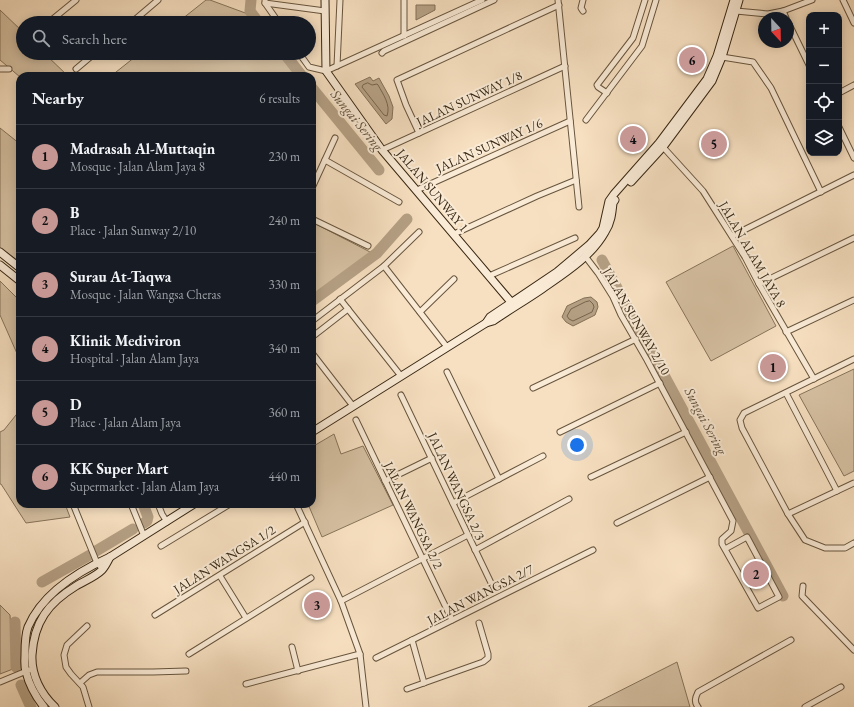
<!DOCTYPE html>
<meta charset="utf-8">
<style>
:root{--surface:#171b24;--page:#20242c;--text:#f1f3f6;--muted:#9ea1a6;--line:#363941;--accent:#c59692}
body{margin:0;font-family:"EB Garamond",serif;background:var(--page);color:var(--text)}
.controls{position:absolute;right:12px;top:12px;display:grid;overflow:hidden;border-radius:8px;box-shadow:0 2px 10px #0003}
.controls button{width:36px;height:36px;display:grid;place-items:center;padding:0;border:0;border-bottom:1px solid var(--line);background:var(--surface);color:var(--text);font:20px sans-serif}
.compass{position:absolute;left:758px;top:12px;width:36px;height:36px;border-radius:50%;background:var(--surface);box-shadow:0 2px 10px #0003;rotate:158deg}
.you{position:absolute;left:577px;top:445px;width:14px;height:14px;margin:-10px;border:3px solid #fff;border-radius:50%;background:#1a73e8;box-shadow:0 0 0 6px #1a73e833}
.badge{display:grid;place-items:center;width:26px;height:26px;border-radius:50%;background:var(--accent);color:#111;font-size:13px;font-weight:700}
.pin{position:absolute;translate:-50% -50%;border:2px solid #fff;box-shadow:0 1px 4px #0006}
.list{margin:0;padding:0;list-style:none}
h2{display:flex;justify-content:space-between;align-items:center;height:52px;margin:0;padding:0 16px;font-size:17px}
h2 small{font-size:13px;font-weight:400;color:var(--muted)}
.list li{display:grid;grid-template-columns:26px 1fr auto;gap:12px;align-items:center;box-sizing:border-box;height:64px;padding:0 16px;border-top:1px solid var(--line)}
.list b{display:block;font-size:15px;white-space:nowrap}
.list p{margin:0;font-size:13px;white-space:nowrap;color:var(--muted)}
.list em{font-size:13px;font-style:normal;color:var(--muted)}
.icon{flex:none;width:22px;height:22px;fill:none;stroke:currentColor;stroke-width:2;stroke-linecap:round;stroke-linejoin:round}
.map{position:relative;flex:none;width:854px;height:707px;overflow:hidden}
.search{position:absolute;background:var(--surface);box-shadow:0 2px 10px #0003;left:16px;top:16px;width:300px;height:44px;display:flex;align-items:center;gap:10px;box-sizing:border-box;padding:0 14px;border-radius:22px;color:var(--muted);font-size:15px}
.panel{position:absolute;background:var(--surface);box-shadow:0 2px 10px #0003;left:16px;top:72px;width:300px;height:436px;border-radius:12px}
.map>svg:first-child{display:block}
.green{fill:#d6c1a3;stroke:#86745b}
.water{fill:#b6a186;stroke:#837058}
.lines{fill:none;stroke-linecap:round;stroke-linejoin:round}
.shore{stroke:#76644c;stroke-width:1}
.river{stroke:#b6a186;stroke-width:11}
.street-casing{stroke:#67553e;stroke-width:7}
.secondary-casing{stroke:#372713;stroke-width:9}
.street{stroke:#faebd7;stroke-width:5}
.secondary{stroke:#faebd7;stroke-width:7}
.labels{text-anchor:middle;stroke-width:4;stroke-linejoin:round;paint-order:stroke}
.street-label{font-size:13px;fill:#372713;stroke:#faebd7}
.water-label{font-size:14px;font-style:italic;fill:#5d4c36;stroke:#faebd7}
</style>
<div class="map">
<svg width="854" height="707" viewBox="0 0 854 707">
<rect width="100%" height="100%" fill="#f7e0c1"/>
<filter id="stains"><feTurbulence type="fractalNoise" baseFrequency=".005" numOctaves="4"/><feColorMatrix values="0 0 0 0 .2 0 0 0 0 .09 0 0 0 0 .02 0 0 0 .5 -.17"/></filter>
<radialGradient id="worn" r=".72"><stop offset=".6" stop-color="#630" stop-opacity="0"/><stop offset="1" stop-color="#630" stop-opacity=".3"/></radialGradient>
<g class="green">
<polygon points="206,0 210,0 248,14 255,23 177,23"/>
<polygon points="0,10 23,32 23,53 44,53 68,76 20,76 20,77 0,60"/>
<polygon points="140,53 280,53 297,74 296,76 111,76"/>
<polygon points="0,128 20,144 20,262 0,248"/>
<polygon points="312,222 372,253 312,297"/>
<polygon points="733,246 776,326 711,361 666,282"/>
<polygon points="0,281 20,301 20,366 19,358 0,315"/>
<polygon points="854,369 854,471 844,476 799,395"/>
<polygon points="20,410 20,504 65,504 70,517 26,523 1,484 0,484 0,432 4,430"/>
<polygon points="334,434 341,454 363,446 393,505 322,537 308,504 312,504 312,447"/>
<polygon points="0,605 10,615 13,669 0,674"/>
<polygon points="677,662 690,707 588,707"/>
</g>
<g class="water">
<polygon points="416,5 435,5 435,10 416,20"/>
<polygon points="370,77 373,81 379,78 389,96 393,107 392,119 386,124 355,84"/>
<polygon points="591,297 597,302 598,307 595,315 573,326 566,322 562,317 567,306 584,298"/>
</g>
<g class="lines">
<g class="shore">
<path d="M 368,83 L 372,85 L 377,84 L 378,85 C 383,94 391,105 387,116 L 384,115 L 362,87 L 363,85 Z"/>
<polygon points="590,301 593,304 594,307 592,312 573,321 569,319 567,316 571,309 585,302"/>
</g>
<g class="river">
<polyline points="251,0 250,11 259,23"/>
<polyline points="284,53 302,76"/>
<polyline points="312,88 379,170"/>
<polyline points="602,260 783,596"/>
<polyline points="312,301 377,253 407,219"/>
<polyline points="143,504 148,517 147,521 144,523"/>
<polyline points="96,551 133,529"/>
<polyline points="42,582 90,555"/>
<polyline points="15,622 16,667"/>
<polyline points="21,685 29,703 31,707"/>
</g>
<defs>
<g id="street">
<polyline points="558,0 579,207"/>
<polyline points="583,0 581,8 583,11"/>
<polyline points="843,0 854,23"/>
<polyline points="265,1 265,3 279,23"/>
<polyline points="265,3 325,11"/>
<polyline points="736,11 768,14 783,11 812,0"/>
<polyline points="783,11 786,18"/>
<polyline points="788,22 809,65"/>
<polyline points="48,23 76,0"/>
<polyline points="131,23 158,0"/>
<polyline points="404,36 404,0"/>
<polyline points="299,53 309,67 326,71 482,0"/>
<polyline points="382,53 384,51 494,0"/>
<polyline points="722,57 753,62 771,88 821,192"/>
<polyline points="337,66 340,0"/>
<polyline points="0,69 9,69"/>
<polyline points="76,69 95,53"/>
<polyline points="607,93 598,87 597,85 633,38 645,0"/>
<polyline points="839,93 854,85"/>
<polyline points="586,120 642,46 656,0"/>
<polyline points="839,127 854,158"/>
<polyline points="419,133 406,105 397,80 559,5"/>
<polyline points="663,147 703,191 745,257 759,284 814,379"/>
<polyline points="382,150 565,66"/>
<polyline points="325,160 399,202"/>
<polyline points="312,188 335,138"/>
<polyline points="417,190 570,121"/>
<polyline points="312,219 368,246"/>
<polyline points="454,234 537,196 576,180"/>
<polyline points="732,236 854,175"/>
<polyline points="585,256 598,273 613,297 621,315 647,360 733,521 731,531 722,539 722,544 758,608 779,597 747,537 725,549"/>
<polyline points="384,266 447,347"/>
<polyline points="489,276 575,238"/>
<polyline points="759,284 854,238"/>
<polyline points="340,299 401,376"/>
<polyline points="420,312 454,279"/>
<polyline points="312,321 384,266 419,232"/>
<polyline points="786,332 854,300"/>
<polyline points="312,337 348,309"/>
<polyline points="312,353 353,406"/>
<polyline points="854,359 744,413 740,420 742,428 788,514 805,540 825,548 845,548 854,543"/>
<polyline points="447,372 499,479"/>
<polyline points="533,388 636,339"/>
<polyline points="786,393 837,491"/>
<polyline points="401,395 493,587"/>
<polyline points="356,420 452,620"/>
<polyline points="560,432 660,383"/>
<polyline points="591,477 686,432"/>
<polyline points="385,481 432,458"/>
<polyline points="453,503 543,456"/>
<polyline points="73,504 97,563 103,569"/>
<polyline points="131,504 144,536"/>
<polyline points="158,504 162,514 167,522"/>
<polyline points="296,504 341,601 360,654 366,707"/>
<polyline points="788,514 854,483"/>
<polyline points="617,523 710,477"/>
<polyline points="161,546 230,504"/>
<polyline points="475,550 569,499"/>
<polyline points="220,576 246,618"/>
<polyline points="803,586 802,596 854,650"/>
<polyline points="341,601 468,535"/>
<polyline points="155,615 305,522"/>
<polyline points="87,626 67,645 64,655 66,667 71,674 83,687 89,707"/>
<polyline points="412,640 424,683"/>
<polyline points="292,647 298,671"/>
<polyline points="189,654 311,578"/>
<polyline points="376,658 593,550"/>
<polyline points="0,682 29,670"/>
<polyline points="80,683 89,675 97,672 153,672 186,671"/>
<polyline points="246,684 360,654"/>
<polyline points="407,689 483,662 488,658 488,654 479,623"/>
<path d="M 698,707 C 694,702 695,698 698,692 L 791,640"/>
<polyline points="805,707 841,687"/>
</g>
<g id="secondary">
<polyline points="325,0 326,71 382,150 511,302"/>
<polyline points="631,182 663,147 712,81 722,57 739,0"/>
<polyline points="0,252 20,268"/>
<polyline points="0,265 20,281"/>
<path d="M 486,323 L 493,321 C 509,310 526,300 542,289 C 565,273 591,257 605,232 C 611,223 612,213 613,203 L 615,200"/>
<polyline points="312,432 486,323 490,317 557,272 589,245 600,233 603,228 609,201 614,194 659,143 707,79 717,56 734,0"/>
<path d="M 44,707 C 36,697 29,684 26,672 C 24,666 25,660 25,654 C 25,645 25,635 28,627 C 42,594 79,571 110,557 L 194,504"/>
<path d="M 55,707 C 41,694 31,675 32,655 C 34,622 48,603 76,586 C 84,581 95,577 102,570 C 105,567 108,561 110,557"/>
</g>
</defs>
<use href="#street" class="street-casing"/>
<use href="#secondary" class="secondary-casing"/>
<use href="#street" class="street"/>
<use href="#secondary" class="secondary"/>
</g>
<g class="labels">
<g class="street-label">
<text transform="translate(469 98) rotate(-25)" y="5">JALAN SUNWAY 1/8</text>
<text transform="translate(489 145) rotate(-24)" y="5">JALAN SUNWAY 1/6</text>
<text transform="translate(433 190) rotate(50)" y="5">JALAN SUNWAY 1</text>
<text transform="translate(753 254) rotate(60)" y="5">JALAN ALAM JAYA 8</text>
<text transform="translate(637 321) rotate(60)" y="5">JALAN SUNWAY 2/10</text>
<text transform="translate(457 486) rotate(65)" y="5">JALAN WANGSA 2/3</text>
<text transform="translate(414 515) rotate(64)" y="5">JALAN WANGSA 2/2</text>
<text transform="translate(224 559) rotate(-32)" y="5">JALAN WANGSA 1/2</text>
<text transform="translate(480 594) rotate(-27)" y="5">JALAN WANGSA 2/7</text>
</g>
<g class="water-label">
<text transform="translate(357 120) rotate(51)" y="5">Sungai Sering</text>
<text transform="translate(706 421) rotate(62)" y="5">Sungai Sering</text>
</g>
</g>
<rect width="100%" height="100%" filter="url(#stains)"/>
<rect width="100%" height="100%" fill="url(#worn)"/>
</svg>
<div class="controls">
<button>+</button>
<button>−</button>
<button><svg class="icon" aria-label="locate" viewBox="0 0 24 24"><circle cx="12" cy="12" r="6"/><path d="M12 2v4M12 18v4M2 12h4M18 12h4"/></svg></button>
<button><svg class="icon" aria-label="layers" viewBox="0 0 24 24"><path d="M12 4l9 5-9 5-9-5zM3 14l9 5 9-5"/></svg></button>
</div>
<svg class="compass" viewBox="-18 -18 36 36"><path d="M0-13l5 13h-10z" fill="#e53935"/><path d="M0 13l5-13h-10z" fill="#9ea1a6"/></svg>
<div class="you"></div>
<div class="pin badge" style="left:773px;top:367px">1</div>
<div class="pin badge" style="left:756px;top:574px">2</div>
<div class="pin badge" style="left:317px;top:605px">3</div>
<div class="pin badge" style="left:633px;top:139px">4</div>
<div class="pin badge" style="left:714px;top:144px">5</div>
<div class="pin badge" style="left:692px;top:60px">6</div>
<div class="search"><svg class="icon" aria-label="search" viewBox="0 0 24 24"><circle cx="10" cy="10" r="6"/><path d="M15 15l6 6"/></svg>Search here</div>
<section class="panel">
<h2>Nearby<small>6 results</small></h2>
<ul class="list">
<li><span class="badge">1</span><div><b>Madrasah Al-Muttaqin</b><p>Mosque · Jalan Alam Jaya 8</p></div><em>230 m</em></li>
<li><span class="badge">2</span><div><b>B</b><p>Place · Jalan Sunway 2/10</p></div><em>240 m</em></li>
<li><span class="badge">3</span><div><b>Surau At-Taqwa</b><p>Mosque · Jalan Wangsa Cheras</p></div><em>330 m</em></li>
<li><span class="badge">4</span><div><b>Klinik Mediviron</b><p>Hospital · Jalan Alam Jaya</p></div><em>340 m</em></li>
<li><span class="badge">5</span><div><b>D</b><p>Place · Jalan Alam Jaya</p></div><em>360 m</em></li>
<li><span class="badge">6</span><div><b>KK Super Mart</b><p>Supermarket · Jalan Alam Jaya</p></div><em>440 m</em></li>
</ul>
</section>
</div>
